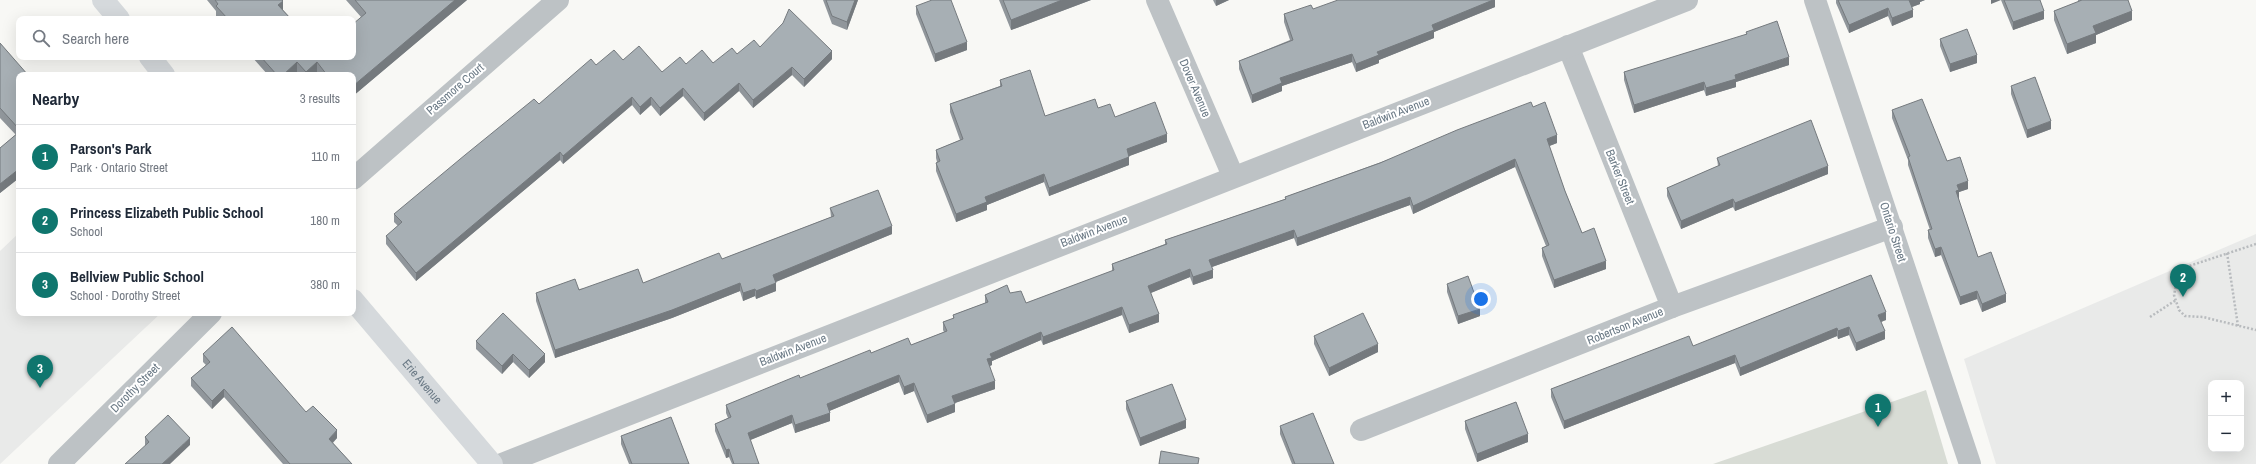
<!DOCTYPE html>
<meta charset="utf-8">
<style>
:root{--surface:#fff;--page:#f6f6f7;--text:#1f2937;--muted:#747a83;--line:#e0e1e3;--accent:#0f766e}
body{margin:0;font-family:"Archivo Narrow",sans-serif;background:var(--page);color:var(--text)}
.controls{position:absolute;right:12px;bottom:12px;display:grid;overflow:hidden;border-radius:8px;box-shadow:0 4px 16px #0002}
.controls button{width:36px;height:36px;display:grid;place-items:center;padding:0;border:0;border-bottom:1px solid var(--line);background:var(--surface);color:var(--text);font:20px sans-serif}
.you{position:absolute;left:1481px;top:299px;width:14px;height:14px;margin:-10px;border:3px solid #fff;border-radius:50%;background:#1a73e8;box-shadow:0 0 0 6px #1a73e833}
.badge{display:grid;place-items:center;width:26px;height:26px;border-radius:50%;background:var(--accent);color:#fff;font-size:13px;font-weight:700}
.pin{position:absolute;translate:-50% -33px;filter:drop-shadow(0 1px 2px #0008)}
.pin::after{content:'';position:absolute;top:21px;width:14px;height:12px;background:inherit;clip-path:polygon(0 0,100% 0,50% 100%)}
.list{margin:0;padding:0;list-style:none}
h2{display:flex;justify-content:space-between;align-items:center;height:52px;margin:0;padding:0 16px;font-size:17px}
h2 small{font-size:13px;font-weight:400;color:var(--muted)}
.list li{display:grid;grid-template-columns:26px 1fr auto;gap:12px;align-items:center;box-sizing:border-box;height:64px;padding:0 16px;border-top:1px solid var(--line)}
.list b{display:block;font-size:15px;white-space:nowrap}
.list p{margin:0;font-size:13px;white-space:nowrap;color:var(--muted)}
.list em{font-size:13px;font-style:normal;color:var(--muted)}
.icon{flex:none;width:22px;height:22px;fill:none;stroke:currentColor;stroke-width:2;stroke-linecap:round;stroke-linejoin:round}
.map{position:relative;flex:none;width:2256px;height:464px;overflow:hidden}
.search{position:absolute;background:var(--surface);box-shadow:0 4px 16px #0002;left:16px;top:16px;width:340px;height:44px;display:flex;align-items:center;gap:10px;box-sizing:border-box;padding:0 14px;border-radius:8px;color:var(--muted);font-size:15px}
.panel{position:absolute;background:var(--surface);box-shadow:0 4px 16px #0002;left:16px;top:72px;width:340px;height:244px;border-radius:8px}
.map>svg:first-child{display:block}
.built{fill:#e9eae9;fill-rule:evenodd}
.green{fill:#d8dcd5}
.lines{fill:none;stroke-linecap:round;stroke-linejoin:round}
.path{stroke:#b8bbbe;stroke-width:2.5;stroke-dasharray:2 2;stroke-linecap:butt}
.minor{stroke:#bdc2c5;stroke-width:22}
.secondary{stroke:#d5d9dc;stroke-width:22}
.wall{fill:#90969b}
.shaded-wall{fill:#757a7e}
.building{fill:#a7afb4;stroke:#757a7e}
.labels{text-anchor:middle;stroke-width:4;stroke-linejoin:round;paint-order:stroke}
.street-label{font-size:12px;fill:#697884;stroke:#fff}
</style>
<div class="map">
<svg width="2256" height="464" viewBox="0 0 2256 464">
<rect width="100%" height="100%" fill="#f8f8f5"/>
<g class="built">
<polygon points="19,233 19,313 161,313 0,464 0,251"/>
<path d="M 2256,234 L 2256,464 L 1996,464 L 1964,359 ZM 2211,383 L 2241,383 L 2241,449 L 2211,449 Z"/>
</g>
<polygon class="green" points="1926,390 1948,464 1713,464"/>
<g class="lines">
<g class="path">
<polyline points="2256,244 2189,266 2177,280 2174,295 2179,310 2185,316 2203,317 2256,330"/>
<polyline points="2227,253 2238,326"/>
<polyline points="2150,317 2176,300"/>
</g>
<g class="minor">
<polyline points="1157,0 1233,176"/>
<polyline points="1815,0 1970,464"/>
<polyline points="1568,46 1672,307"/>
<polyline points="353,179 558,0"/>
<polyline points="1361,430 1672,307 1892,227"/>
<polyline points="59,464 211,313"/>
<polyline points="502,464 1687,0"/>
</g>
<g class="secondary">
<polyline points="103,0 119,19"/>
<polyline points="150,57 164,75"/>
<path id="s1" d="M 353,300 L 492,464"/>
</g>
</g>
<g class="wall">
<polygon points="207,0 282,0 283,10 291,19 219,19 216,16 216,11"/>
<polygon points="346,0 467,0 353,96 353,75 319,75 317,72 314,75 299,75 297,72 294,75 268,75 252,57 353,57 361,17"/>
<polygon points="823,0 858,0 847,30 832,24"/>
<polygon points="999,0 1091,0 1011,30"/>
<polygon points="1213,0 1229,0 1216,6"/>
<polygon points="1495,0 1495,7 1434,32 1434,38 1379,60 1379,63 1356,72 1352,62 1282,86 1282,91 1252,103 1239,69 1239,61 1290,40 1284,22 1284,14 1313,9"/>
<polygon points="1836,0 1925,0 1920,2 1920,4 1912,7 1913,17 1892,26 1888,16 1849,33 1836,3"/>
<polygon points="2001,0 2040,0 2044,19 2013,30"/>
<polygon points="2078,0 2128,0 2132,20 2096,35 2096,43 2067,54 2054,20 2054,11 2078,2"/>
<polygon points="916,6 967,50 935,62 916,14"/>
<polygon points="1746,32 1789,65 1736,82 1736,87 1706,96 1704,90 1634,113 1624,80 1624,72 1746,35"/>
<polygon points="1940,39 1977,63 1950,72 1940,46"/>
<polygon points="0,43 19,75 19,178 0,193 0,148 16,135 0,118"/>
<polygon points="760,47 832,59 804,87 792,75 753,108 739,91 704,121 683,96 660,116 651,105 640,115 632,105 563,164 560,160 416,281 386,244 386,236 398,226 394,222 394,214 539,104 596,65 623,60 662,72 686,64 713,63 737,54"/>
<polygon points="1000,80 1045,116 1098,108 1115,117 1167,142 1129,156 1129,165 1049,196 1044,182 987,205 987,210 956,222 936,171 936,163 937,162 936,158 936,150 960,140 950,112 950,104 1000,86"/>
<polygon points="2011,86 2051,129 2027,138 2011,94"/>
<polygon points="1533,107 1557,143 1549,146 1565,191 1582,233 1606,269 1554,288 1542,256 1542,248 1546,246 1515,167 1413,214 1410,205 1297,246 1294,238 1212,267 1213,278 1193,285 1190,277 1151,293 1159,322 1129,333 1122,315 1043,345 1041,340 992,361 992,365 990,366 995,389 955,403 955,412 927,423 914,391 904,395 899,382 829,411 830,421 795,433 792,423 750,440 759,464 732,464 729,457 726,458 715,431 715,424 728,418 726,413 726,405 871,353 911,345 944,332 943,330 943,322 953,319 953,315 985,303 985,295 1010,293 1026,303 1112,271 1112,264 1165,244 1165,240 1285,199 1285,197"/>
<polygon points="1892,110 1947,161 1968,189 1959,192 1958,198 1978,257 2006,302 1982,312 1977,299 1960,305 1941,255 1935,257 1928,238 1928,230 1930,230 1908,165 1908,160 1892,118"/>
<polygon points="1717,158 1828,174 1735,211 1733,207 1681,229 1667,196 1667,188 1718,166"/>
<polygon points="830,208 892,234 776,282 776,291 756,299 755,296 743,301 740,291 672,318 555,358 536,301 536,293 643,283 722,259 831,217"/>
<polygon points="1447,284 1480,316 1458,324 1447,292"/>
<polygon points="1886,320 1881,322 1885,339 1856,351 1849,335 1838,339 1837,336 1740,376 1735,363 1564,429 1551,397 1551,389 1693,346"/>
<polygon points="1314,336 1378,352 1329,376 1314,344"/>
<polygon points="476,341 545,362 529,378 513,362 502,374 476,349"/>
<polygon points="203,354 306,412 337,438 333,443 352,464 283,464 224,397 212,409 191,386 191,378 206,365 203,362"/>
<polygon points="1126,401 1186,428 1140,446 1126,409"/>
<polygon points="1465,421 1528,442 1477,462 1465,429"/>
<polygon points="1280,426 1334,464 1292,464 1280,434"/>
<polygon points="621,436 689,464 629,464 621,444"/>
<polygon points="145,437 190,445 145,446"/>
</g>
<g class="shaded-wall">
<polygon points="455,0 467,0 353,96 353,86"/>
<polygon points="855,0 858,0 847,30 847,22"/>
<polygon points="1062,0 1091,0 1011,30 1011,20"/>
<polygon points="1216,0 1229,0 1216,6"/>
<polygon points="1493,0 1495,0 1495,7 1434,32 1434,38 1379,60 1379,63 1356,72 1356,64 1377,52 1432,25"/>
<polygon points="1909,0 1925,0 1920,2 1920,4 1909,8"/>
<polygon points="1991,0 2001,0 1991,4"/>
<polygon points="283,1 283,11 278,5"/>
<polygon points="1888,8 1888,16 1849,33 1849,25"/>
<polygon points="1913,10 1913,17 1892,26 1892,18"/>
<polygon points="2044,11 2044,19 2013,30 2013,22"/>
<polygon points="2132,11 2132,20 2096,35 2096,43 2067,54 2067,44 2093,26"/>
<polygon points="967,42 967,50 935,62 935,54"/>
<polygon points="832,51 832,59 804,87 804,79"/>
<polygon points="1352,54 1352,62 1282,86 1282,91 1252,103 1252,95 1280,78"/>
<polygon points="1977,55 1977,63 1950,72 1950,64"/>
<polygon points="1789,57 1789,65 1736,82 1736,87 1706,96 1706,88 1735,75"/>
<polygon points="297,62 297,72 294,75 283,75"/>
<polygon points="317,62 317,72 314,75 306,75 306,72"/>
<polygon points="792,67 792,75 753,108 753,100"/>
<polygon points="1704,82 1704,90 1634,113 1634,105"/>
<polygon points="739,83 739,91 704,121 704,113"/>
<polygon points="683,88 683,96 660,116 660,108"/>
<polygon points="632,97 632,105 563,164 563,156"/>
<polygon points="651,97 651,105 640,115 640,107"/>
<polygon points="2051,121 2051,129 2027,138 2027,130"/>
<polygon points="1167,134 1167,142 1127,157 1127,149"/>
<polygon points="1557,135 1557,143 1547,147 1547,139"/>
<polygon points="560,152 560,160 416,281 416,273"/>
<polygon points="1129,157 1129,165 1049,196 1049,188"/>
<polygon points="1515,159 1515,167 1413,214 1413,206"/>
<polygon points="1828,166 1828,174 1735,211 1735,203"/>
<polygon points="19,169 19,178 0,193 0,184"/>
<polygon points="1044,174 1044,182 987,205 987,210 956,222 956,214 985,197"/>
<polygon points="1968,181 1968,189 1959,192 1959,198 1956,199 1956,191 1957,185"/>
<polygon points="1410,197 1410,205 1297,246 1297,238"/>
<polygon points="1733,199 1733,207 1681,229 1681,221"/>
<polygon points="892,226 892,234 773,283 773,275"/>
<polygon points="1294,230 1294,238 1209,268 1209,260"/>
<polygon points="1941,247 1941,255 1935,257 1935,249"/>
<polygon points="1606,261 1606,269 1554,288 1554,280"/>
<polygon points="1190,269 1190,277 1148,294 1148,286"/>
<polygon points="1213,270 1213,278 1193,285 1193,277"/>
<polygon points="740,283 740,291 672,318 555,358 555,350"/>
<polygon points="776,283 776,291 756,299 756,291"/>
<polygon points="755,289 755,296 743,301 743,293"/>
<polygon points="1977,291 1977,299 1960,305 1960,297"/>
<polygon points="2006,294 2006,302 1982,312 1982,304"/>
<polygon points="1122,307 1122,315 1043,345 1043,337"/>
<polygon points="1480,309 1480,316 1458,324 1458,316"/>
<polygon points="1886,312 1886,320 1878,323 1878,315"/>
<polygon points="1159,314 1159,322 1129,333 1129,325"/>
<polygon points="1849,327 1849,335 1838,339 1838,331"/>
<polygon points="1837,328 1837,336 1740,376 1740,368"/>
<polygon points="1885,331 1885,339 1856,351 1856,343"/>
<polygon points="1041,332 1041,340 992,361 992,365 987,367 987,359 990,354"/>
<polygon points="1378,344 1378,352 1329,376 1329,368"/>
<polygon points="513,354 513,362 502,374 502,366"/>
<polygon points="545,354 545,362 529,378 529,370"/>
<polygon points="1735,355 1735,363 1564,429 1564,421"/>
<polygon points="899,375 899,382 827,412 827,404"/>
<polygon points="995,381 995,389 952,404 952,396"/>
<polygon points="914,383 914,391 904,395 904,387"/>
<polygon points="224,389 224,397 212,409 212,401"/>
<polygon points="955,404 955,412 927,423 927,415"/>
<polygon points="830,413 830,421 795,433 795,425"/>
<polygon points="792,415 792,423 748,441 748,433"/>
<polygon points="1186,420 1186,428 1140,446 1140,438"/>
<polygon points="337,430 337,438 329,446 329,439"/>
<polygon points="1528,434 1528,442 1477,462 1477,454"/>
<polygon points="190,438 190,445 170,464 162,464"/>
<polygon points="729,449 729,457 726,458 726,450"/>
</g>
<g class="building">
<polygon points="215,0 282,0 283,1 278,5 291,19 228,19 216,6 218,4"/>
<polygon points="355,0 455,0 353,86 353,75 327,75 317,62 306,72 297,62 283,75 277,75 261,57 353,57 353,24 366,13"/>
<polygon points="826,0 855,0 847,22 832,16"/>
<polygon points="932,0 951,0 967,42 935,54 916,6"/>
<polygon points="1003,0 1062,0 1011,20"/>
<polygon points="1338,0 1493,0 1432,25 1434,30 1377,52 1379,55 1356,64 1352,54 1280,78 1282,83 1252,95 1239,61 1293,40 1284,14 1311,5 1313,9"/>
<polygon points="1838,0 1909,0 1913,10 1892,18 1888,8 1849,25"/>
<polygon points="2004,0 2040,0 2044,11 2013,22"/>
<polygon points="2082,0 2128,0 2132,11 2093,26 2096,33 2067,44 2054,11"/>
<polygon points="789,9 832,51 804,79 792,67 753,100 739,83 704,113 683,88 660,108 651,97 640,107 632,97 563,156 560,152 416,273 386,236 402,222 394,214 465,155 534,99 539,104 591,59 596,65 614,50 623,60 639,46 662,72 680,57 686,64 702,50 713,63 732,48 737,54 754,40 760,47 783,23"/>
<polygon points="1777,21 1789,57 1735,75 1736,79 1706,88 1704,82 1634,105 1624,72 1747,34 1746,32"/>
<polygon points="1967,29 1977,55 1950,64 1940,39"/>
<polygon points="0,43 28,75 19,75 19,129 0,108"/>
<polygon points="1030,70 1045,116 1095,99 1098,108 1110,104 1115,117 1155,102 1167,134 1127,149 1129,157 1049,188 1044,174 985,197 987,202 956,214 936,163 940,161 936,150 963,139 950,104 1002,86 1000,80"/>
<polygon points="2035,77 2051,121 2027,130 2011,86"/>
<polygon points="1922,99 1947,161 1960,157 1968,181 1957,185 1959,190 1956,191 1978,257 1991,252 2006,294 1982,304 1977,291 1960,297 1941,247 1935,249 1928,230 1932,229 1908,157 1910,156 1892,110"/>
<polygon points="1531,102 1533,107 1545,102 1557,135 1547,139 1565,191 1582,233 1594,228 1606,261 1554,280 1542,248 1549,245 1515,159 1413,206 1410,197 1297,238 1294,230 1209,260 1213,270 1193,277 1190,269 1148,286 1159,314 1129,325 1122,307 1043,337 1041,332 990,354 992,358 987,359 995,381 952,396 955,404 927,415 914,383 904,387 899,375 827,404 830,413 795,425 792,415 748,433 759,464 734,464 729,449 726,450 715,424 731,417 726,405 799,375 800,378 870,350 871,353 908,338 911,345 947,331 943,322 954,318 953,315 988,302 985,295 1007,285 1010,293 1021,291 1026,303 1114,270 1112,264 1167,244 1165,240 1286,199 1285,197 1380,163 1457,130"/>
<polygon points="1811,120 1828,166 1735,203 1733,199 1681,221 1667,188 1720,165 1717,158"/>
<polygon points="19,132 19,169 0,184 0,148"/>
<polygon points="878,190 892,226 773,275 776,283 756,291 755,289 743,293 740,283 672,310 555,350 536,293 575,279 579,290 638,269 643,283 719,253 722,259 834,216 830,208"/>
<polygon points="1871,275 1886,312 1878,315 1885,331 1856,343 1849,327 1838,331 1837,328 1740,368 1735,355 1564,421 1551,389 1689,336 1693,346"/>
<polygon points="1468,276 1480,309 1458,316 1447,284"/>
<polygon points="503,313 545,354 529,370 513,354 502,366 476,341"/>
<polygon points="1363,313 1378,344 1329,368 1314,336"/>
<polygon points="232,327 306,412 313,406 337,430 329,439 352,464 290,464 224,389 212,401 191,378 210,362 203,354"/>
<polygon points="1172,384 1186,420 1140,438 1126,401"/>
<polygon points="1516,402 1528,434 1477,454 1465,421"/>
<polygon points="1313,413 1334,464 1295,464 1280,426"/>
<polygon points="168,415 190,438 162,464 125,464 149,442 145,437"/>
<polygon points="671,417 689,464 632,464 621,436"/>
<polygon points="1161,451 1199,458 1198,464 1159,464"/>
</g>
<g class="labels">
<g class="street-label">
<text transform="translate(1195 88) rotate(67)" y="4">Dover Avenue</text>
<text transform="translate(455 89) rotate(-41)" y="4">Passmore Court</text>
<text transform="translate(1396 113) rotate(-21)" y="4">Baldwin Avenue</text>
<text transform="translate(1620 177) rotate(68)" y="4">Barker Street</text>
<text transform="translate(1094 231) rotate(-21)" y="4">Baldwin Avenue</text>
<text transform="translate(1893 232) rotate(72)" y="4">Ontario Street</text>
<text transform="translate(1625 326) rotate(-22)" y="4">Robertson Avenue</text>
<text transform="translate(793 350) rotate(-21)" y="4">Baldwin Avenue</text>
<text dy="4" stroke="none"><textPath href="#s1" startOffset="107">Erie Avenue</textPath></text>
<text transform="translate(135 388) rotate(-45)" y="4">Dorothy Street</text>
</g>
</g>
</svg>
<div class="controls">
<button>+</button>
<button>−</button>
</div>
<div class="you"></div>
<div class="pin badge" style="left:1878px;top:427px">1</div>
<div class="pin badge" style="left:2183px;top:297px">2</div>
<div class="pin badge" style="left:40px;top:388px">3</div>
<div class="search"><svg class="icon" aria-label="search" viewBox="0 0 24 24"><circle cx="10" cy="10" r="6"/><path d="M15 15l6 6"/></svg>Search here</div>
<section class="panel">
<h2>Nearby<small>3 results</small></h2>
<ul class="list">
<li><span class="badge">1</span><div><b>Parson's Park</b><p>Park · Ontario Street</p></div><em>110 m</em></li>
<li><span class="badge">2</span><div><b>Princess Elizabeth Public School</b><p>School</p></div><em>180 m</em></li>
<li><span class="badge">3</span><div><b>Bellview Public School</b><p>School · Dorothy Street</p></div><em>380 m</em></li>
</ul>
</section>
</div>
